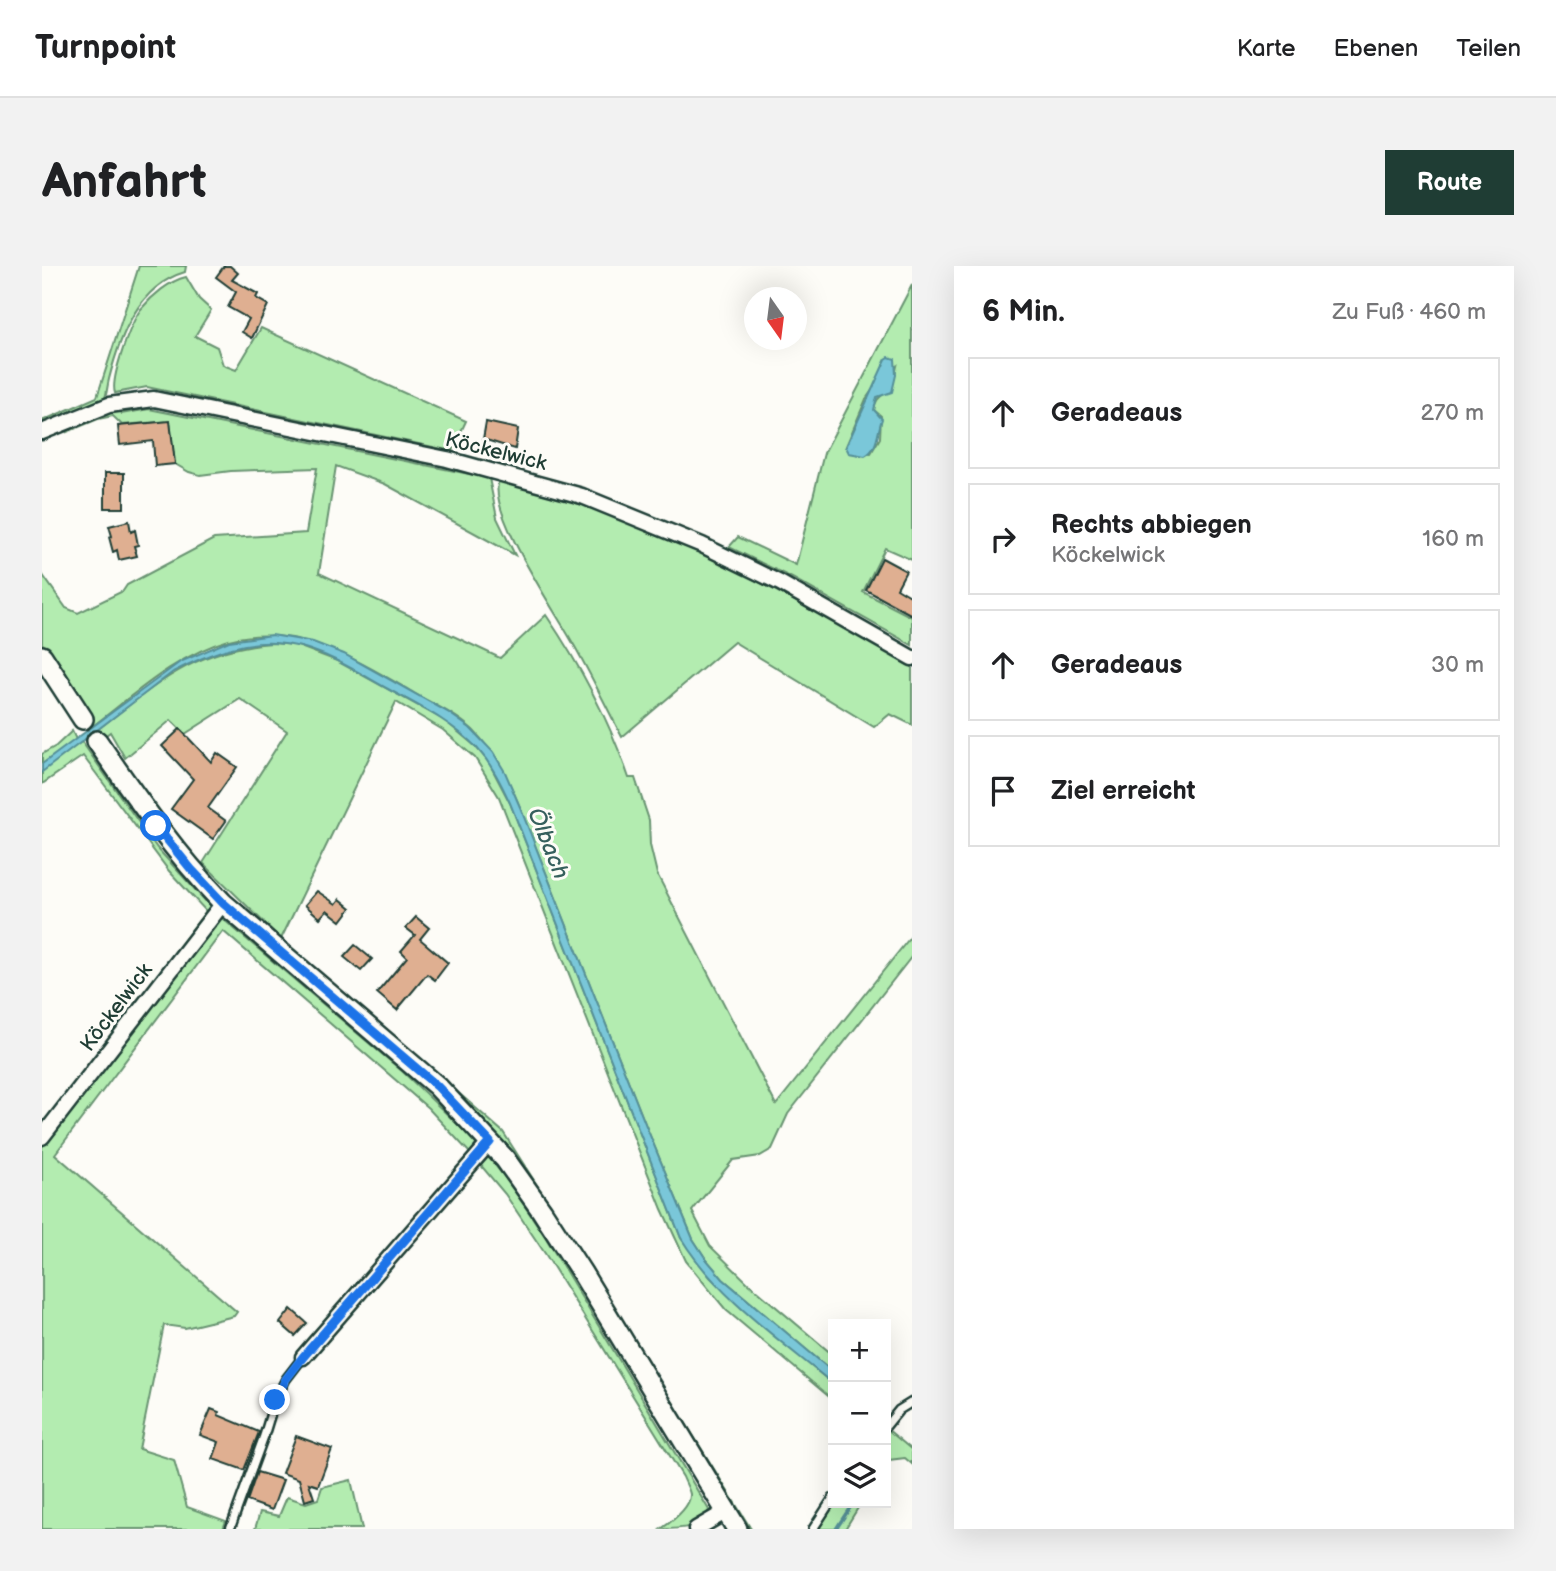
<!DOCTYPE html>
<html lang="de">
<meta charset="utf-8">
<style>
:root{--surface:#fff;--page:#f2f2f2;--text:#202124;--muted:#757577;--line:#e0e0e0;--accent:#1f3d34}
body{margin:0;font-family:"Balsamiq Sans",sans-serif;background:var(--page);color:var(--text)}
.controls{position:absolute;right:21px;bottom:21px;display:grid;overflow:hidden;border-radius:0px;box-shadow:0 7px 28px #0002}
.controls button{width:63px;height:63px;display:grid;place-items:center;padding:0;border:0;border-bottom:2px solid var(--line);background:var(--surface);color:var(--text);font:35px sans-serif}
.compass{position:absolute;left:702px;top:21px;width:63px;height:63px;border-radius:50%;background:var(--surface);box-shadow:0 7px 28px #0002;rotate:166deg}
.stop{position:absolute;width:21px;height:21px;margin:-16px;border:5px solid #1a73e8;border-radius:50%;background:#fff}
.stop.end{background:#1a73e8;border-color:#fff;box-shadow:0 2px 7px #0008}
.list{margin:0;padding:0;list-style:none}
h2{display:flex;justify-content:space-between;align-items:center;height:91px;margin:0;padding:0 28px;font-size:30px}
h2 small{font-size:23px;font-weight:400;color:var(--muted)}
.list li{display:grid;grid-template-columns:46px 1fr auto;gap:21px;align-items:center;box-sizing:border-box;height:112px;margin:0 14px 14px;padding:0 14px;border:2px solid var(--line);border-radius:0px}
.list b{display:block;font-size:26px;white-space:nowrap}
.list p{margin:0;font-size:23px;white-space:nowrap;color:var(--muted)}
.list em{font-size:23px;font-style:normal;color:var(--muted)}
.icon{flex:none;width:38px;height:38px;fill:none;stroke:currentColor;stroke-width:2;stroke-linecap:round;stroke-linejoin:round}
.map{position:relative;flex:none;width:870px;height:1263px;overflow:hidden;border-radius:0px}
header{display:flex;align-items:center;gap:42px;box-sizing:border-box;height:98px;padding:0 35px;background:var(--surface);border-bottom:2px solid var(--line)}
header strong{font-size:33px}
nav{display:flex;gap:38px;margin-inline-start:auto;font-size:24px}
.intro{display:flex;align-items:center;justify-content:space-between;box-sizing:border-box;height:168px;padding:0 42px}
h1{margin:0;font-size:49px}
.button{padding:18px 32px;border-radius:0px;background:var(--accent);color:#fff;font-size:24px;font-weight:700}
main{display:flex;gap:42px;padding:0 42px}
aside{flex:1;background:var(--surface);border-radius:0px;box-shadow:0 7px 28px #0002}
.map>svg:first-child{display:block}
.green{fill:#b3ecb0;stroke:#699472;stroke-width:2;fill-rule:evenodd}
.water{fill:#7ac7d9;stroke:#569097;stroke-width:2}
.lines{fill:none;stroke-linecap:round;stroke-linejoin:round}
.stream{stroke:#569097;stroke-width:3.5}
.building{fill:#dfaf91;stroke:#1f3d34;stroke-width:2}
.service-casing{stroke:#1f3d34;stroke-width:12}
.minor-casing{stroke:#1f3d34;stroke-width:19}
.secondary-casing{stroke:#1f3d34;stroke-width:24}
.service{stroke:#fdfcf7;stroke-width:7}
.minor{stroke:#fdfcf7;stroke-width:14}
.secondary{stroke:#fdfcf7;stroke-width:19}
.route{stroke:#1a73e8;stroke-width:9}
.labels{text-anchor:middle;stroke-width:6;stroke-linejoin:round;paint-order:stroke}
.street-label{font-size:21px;fill:#1f3d34;stroke:#fdfcf7}
.water-label{font-size:23px;font-style:italic;fill:#36605d;stroke:#fdfcf7}
</style>
<header>
<strong>Turnpoint</strong>
<nav><a>Karte</a><a>Ebenen</a><a>Teilen</a></nav>
</header>
<div class="intro"><h1>Anfahrt</h1><a class="button">Route</a></div>
<main>
<div class="map">
<svg width="870" height="1263" viewBox="0 0 870 1263">
<rect width="100%" height="100%" fill="#fdfcf7"/>
<filter id="ink" filterUnits="userSpaceOnUse"><feTurbulence type="fractalNoise" baseFrequency=".0143" numOctaves="2"/><feDisplacementMap in="SourceGraphic" scale="14" xChannelSelector="R" yChannelSelector="G"/><feConvolveMatrix kernelMatrix="1 2 1 2 8 2 1 2 1" color-interpolation-filters="sRGB"/></filter>
<g filter="url(#ink)">
<g class="green">
<path d="M 97,0 L 144,0 L 143,6 C 96,20 78,70 67,113 C 65,121 65,128 62,135 L 0,161 L 0,155 L 55,131 Z"/>
<path d="M 144,11 L 157,33 L 169,44 L 153,70 L 175,81 L 181,99 L 194,104 L 219,62 L 424,155 L 410,185 L 105,121 L 73,127 C 68,113 89,56 99,43 C 110,30 127,15 144,11 Z"/>
<path d="M 870,19 L 870,294 L 843,282 L 821,326 L 870,351 L 870,379 L 750,312 L 687,281 L 696,271 L 754,299 L 782,187 ZM 855,100 L 850,121 C 841,130 833,131 832,144 L 839,150 L 838,172 L 829,187 L 804,180 L 824,133 L 831,123 Z"/>
<path d="M 97,141 L 79,148 L 107,143 L 447,212 L 455,252 L 473,289 L 343,218 L 294,200 L 277,307 L 458,392 L 504,349 C 538,399 567,454 587,512 L 593,512 L 607,554 L 608,579 L 615,608 L 734,839 L 870,669 L 870,690 L 746,848 L 730,883 L 718,890 L 691,894 L 650,945 L 668,980 L 706,1017 L 791,1089 L 791,1106 L 681,1013 L 664,993 L 651,973 L 604,860 L 478,541 C 466,512 453,487 431,464 C 414,448 391,438 372,427 C 315,394 256,356 187,374 C 135,389 94,427 52,459 L 0,377 L 0,308 L 24,342 L 36,347 L 81,325 L 85,319 L 172,273 L 264,267 L 275,202 L 189,205 L 158,209 L 147,206 L 133,198 L 128,155 L 80,159 L 71,150 L 56,153 L 25,166 L 25,160 L 52,147 Z"/>
<path d="M 457,214 C 490,223 523,232 555,243 C 666,283 768,343 870,401 L 870,459 L 848,448 L 832,461 L 692,376 L 580,471 C 564,440 549,409 532,379 C 516,349 444,245 457,214 Z"/>
<path d="M 230,377 L 253,379 L 295,395 L 402,454 L 433,480 L 446,495 L 468,537 L 639,972 L 668,1011 L 707,1048 L 791,1118 L 791,1134 L 684,1044 L 644,995 L 620,943 L 457,531 L 433,492 L 401,464 L 354,436 L 239,673 L 161,597 L 245,465 L 198,433 L 143,468 L 129,454 L 83,492 L 68,466 L 60,472 L 55,464 C 115,418 151,383 230,377 Z"/>
<polygon points="30,465 36,478 40,476 115,582 168,640 169,643 0,866 0,859 164,645 127,605 41,490 0,518 0,488 14,480"/>
<polygon points="177,653 181,653 361,806 436,878 436,883 282,1058 428,887 386,842 181,665 13,888 195,1046 192,1050 143,1062 122,1059 97,1183 132,1194 145,1241 184,1255 181,1263 0,1263 0,876"/>
<polygon points="315,738 461,866 541,991 709,1263 702,1263 515,956 314,741"/>
<path d="M 444,888 L 468,918 L 504,972 L 667,1244 C 661,1263 637,1263 619,1263 C 629,1256 649,1241 648,1228 C 647,1223 643,1216 641,1211 L 504,989 L 463,928 L 437,897 L 266,1096 L 263,1093 Z"/>
<polygon points="845,1163 870,1184 870,1198 863,1192 847,1194 844,1198"/>
<polygon points="309,1214 320,1263 213,1263 218,1246 237,1250 245,1231 264,1237 276,1233 280,1221"/>
<polygon points="792,1237 819,1237 803,1263 774,1263"/>
</g>
<g class="water">
<path d="M 847,91 L 853,93 L 854,109 L 850,126 L 835,131 L 832,144 L 840,153 C 835,166 837,182 823,190 L 807,187 L 804,181 L 844,93 Z"/>
<path d="M 230,369 L 271,376 L 302,388 L 407,447 L 428,462 L 451,486 L 463,506 L 478,541 L 604,860 L 651,973 L 664,993 L 681,1013 L 791,1106 L 791,1118 C 738,1074 675,1031 639,972 L 468,537 C 459,517 450,499 435,482 C 410,456 377,440 346,423 C 310,403 275,379 233,377 C 197,375 162,390 131,406 L 0,506 L 0,498 L 138,396 L 187,375 Z"/>
</g>
<g class="lines">
<polyline class="stream" points="794,1263 811,1237"/>
</g>
<g class="building">
<polygon points="182,0 188,0 196,7 190,14 216,28 214,32 226,39 210,72 200,66 207,53 186,41 194,26 174,11"/>
<polygon points="128,155 133,198 113,200 111,175 78,179 76,160"/>
<polygon points="444,156 476,163 473,183 441,173"/>
<rect x="63" y="207" width="19" height="35"/>
<polygon points="87,255 89,266 93,264 96,279 92,280 95,290 77,294 75,284 71,286 67,271 70,270 67,260"/>
<polygon points="840,292 864,305 855,322 870,331 870,349 824,324"/>
<polygon points="138,463 169,496 175,487 195,501 166,542 184,555 171,573 129,543 151,513 120,480"/>
<polygon points="275,625 294,638 298,633 309,642 299,655 285,644 278,652 263,639"/>
<polygon points="374,651 387,662 378,673 406,697 393,714 385,708 355,744 335,727 365,691 359,685 373,669 364,662"/>
<polygon points="313,679 330,693 319,705 302,691"/>
<polygon points="249,1043 265,1057 253,1070 238,1057"/>
<polygon points="169,1143 177,1146 176,1149 217,1166 202,1204 171,1193 177,1176 158,1169"/>
<polygon points="254,1170 290,1183 276,1220 267,1217 272,1232 263,1235 257,1213 240,1207"/>
<polygon points="215,1206 241,1214 230,1244 205,1235"/>
</g>
<g class="lines">
<defs>
<g id="service">
<polyline points="844,1160 857,1144 870,1136"/>
<polyline points="188,1263 222,1170 233,1134 244,1113 261,1091"/>
<polyline points="771,1263 791,1232"/>
</g>
<g id="minor">
<polyline points="0,166 67,139 112,133 405,193 540,230 660,279 738,317 870,392"/>
<polyline points="0,871 181,637"/>
<polyline points="261,1091 448,876"/>
<polyline points="654,1263 683,1246"/>
</g>
<g id="secondary">
<polyline points="0,390 41,453"/>
<path d="M 55,475 C 95,533 132,586 181,637 L 395,820 L 463,893 L 500,945 L 540,1007 L 695,1263"/>
</g>
</defs>
<use href="#service" class="service-casing"/>
<use href="#minor" class="minor-casing"/>
<use href="#secondary" class="secondary-casing"/>
<use href="#service" class="service"/>
<use href="#minor" class="minor"/>
<use href="#secondary" class="secondary"/>
</g>
</g>
<g class="lines" filter="url(#ink)">
<polyline class="route" points="114,560 149,603 181,637 395,820 448,876 261,1091 244,1113 233,1134"/>
</g>
<g class="labels">
<g class="street-label">
<text transform="translate(454 185) rotate(14)" y="7">Köckelwick</text>
<text transform="translate(74 741) rotate(-53)" y="7">Köckelwick</text>
</g>
<g class="water-label">
<text transform="translate(507 577) rotate(68)" y="8">Ölbach</text>
</g>
</g>
</svg>
<div class="controls">
<button>+</button>
<button>−</button>
<button><svg class="icon" aria-label="layers" viewBox="0 0 24 24"><path d="M12 4l9 5-9 5-9-5zM3 14l9 5 9-5"/></svg></button>
</div>
<svg class="compass" viewBox="-18 -18 36 36"><path d="M0-13l5 13h-10z" fill="#e53935"/><path d="M0 13l5-13h-10z" fill="#757577"/></svg>
<div class="stop" style="left:114px;top:560px"></div>
<div class="stop end" style="left:233px;top:1134px"></div>
</div>
<aside>
<h2>6 Min.<small>Zu Fuß · 460 m</small></h2>
<ul class="list">
<li><svg class="icon" aria-label="ahead" viewBox="0 0 24 24"><path d="M12 20V5M6 11l6-6 6 6"/></svg><div><b>Geradeaus</b></div><em>270 m</em></li>
<li><svg class="icon" aria-label="right" viewBox="0 0 24 24"><path d="M7 20v-9h11M14 6l5 5-5 5"/></svg><div><b>Rechts abbiegen</b><p>Köckelwick</p></div><em>160 m</em></li>
<li><svg class="icon" aria-label="ahead" viewBox="0 0 24 24"><path d="M12 20V5M6 11l6-6 6 6"/></svg><div><b>Geradeaus</b></div><em>30 m</em></li>
<li><svg class="icon" aria-label="arrive" viewBox="0 0 24 24"><path d="M6 21V4h12l-3 4 3 4H6"/></svg><div><b>Ziel erreicht</b></div></li>
</ul>
</aside>
</main>
